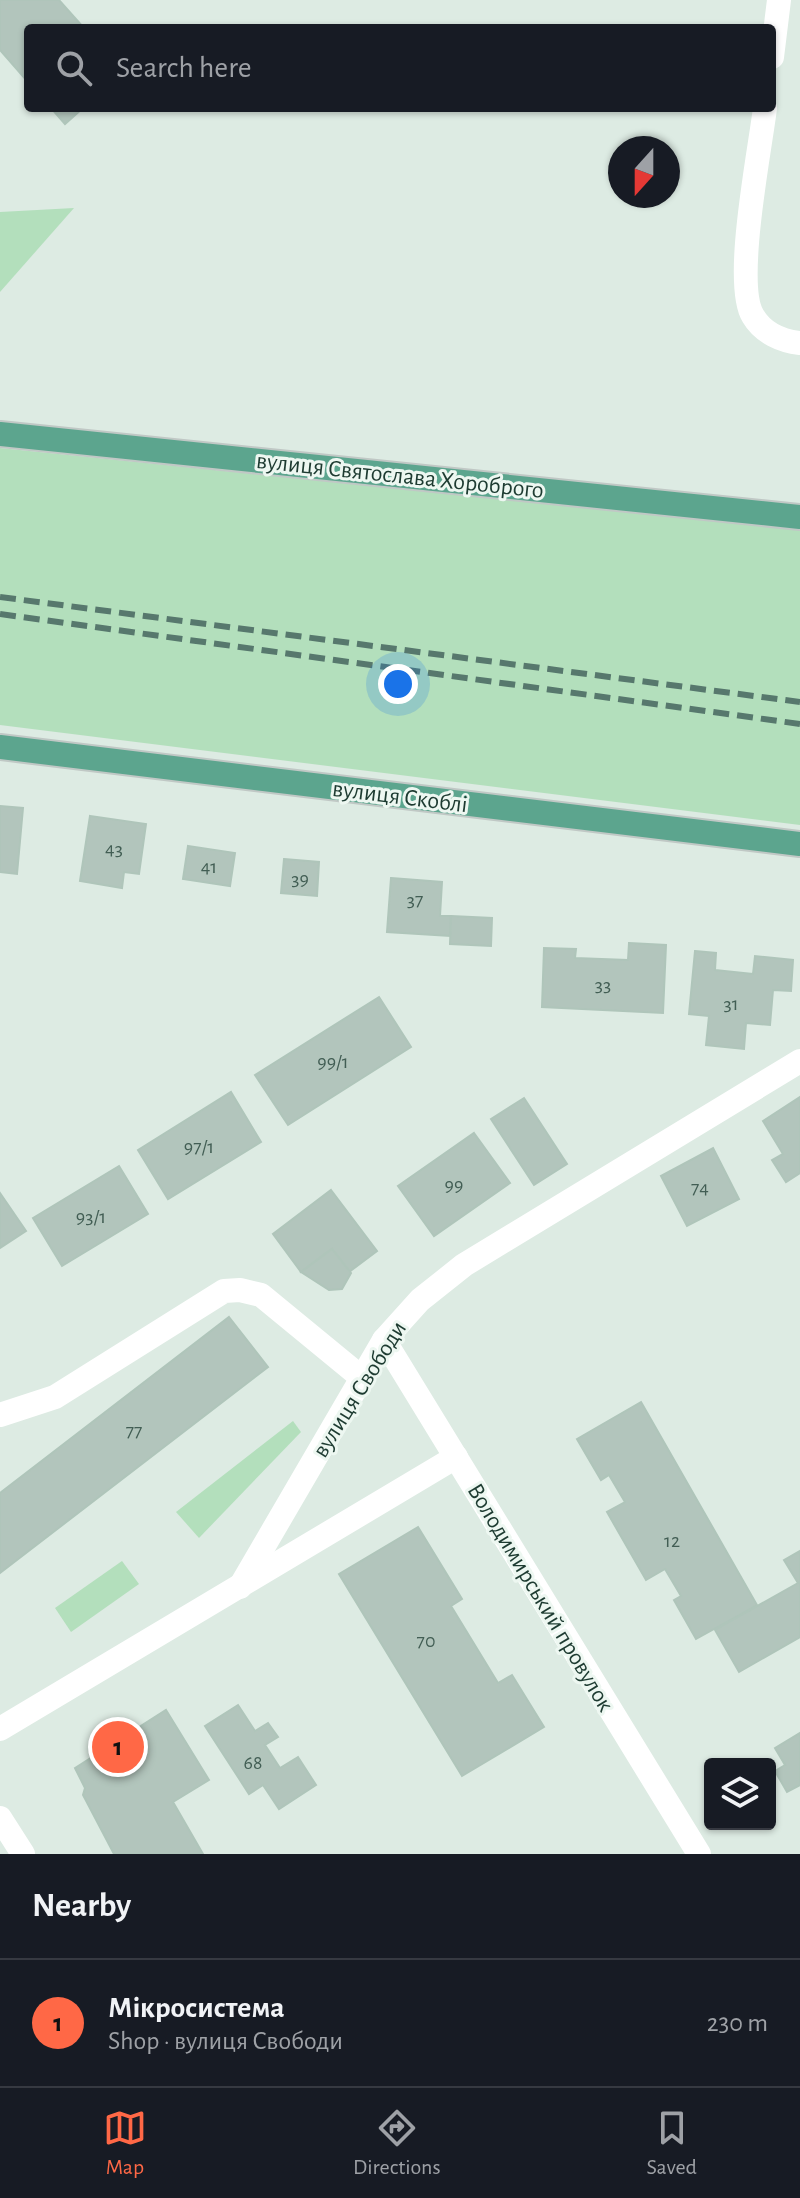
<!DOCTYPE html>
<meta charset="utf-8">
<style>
:root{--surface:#171b24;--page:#242831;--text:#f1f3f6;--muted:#9ea1a6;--line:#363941;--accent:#ff6846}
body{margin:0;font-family:"Alegreya Sans",sans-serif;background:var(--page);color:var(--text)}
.controls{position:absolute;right:24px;bottom:24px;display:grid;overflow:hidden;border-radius:8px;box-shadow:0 2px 6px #0004}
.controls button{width:72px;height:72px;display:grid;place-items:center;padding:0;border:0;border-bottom:2px solid var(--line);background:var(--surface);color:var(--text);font:40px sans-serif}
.compass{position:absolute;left:608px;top:136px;width:72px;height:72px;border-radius:50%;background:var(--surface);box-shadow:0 2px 6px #0004;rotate:201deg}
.you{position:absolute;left:398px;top:684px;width:28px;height:28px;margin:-20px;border:6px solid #fff;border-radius:50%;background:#1a73e8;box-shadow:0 0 0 12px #1a73e833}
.badge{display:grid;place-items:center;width:52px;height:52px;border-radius:50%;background:var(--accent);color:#111;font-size:26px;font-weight:700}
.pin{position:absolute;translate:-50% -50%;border:4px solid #fff;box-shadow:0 2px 8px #0006}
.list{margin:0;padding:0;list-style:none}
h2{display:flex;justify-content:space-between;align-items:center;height:104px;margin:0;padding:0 32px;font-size:34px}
h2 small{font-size:26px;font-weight:400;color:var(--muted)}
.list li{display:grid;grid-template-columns:52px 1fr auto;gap:24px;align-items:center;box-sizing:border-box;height:128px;padding:0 32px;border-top:2px solid var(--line)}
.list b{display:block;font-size:30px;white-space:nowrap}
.list p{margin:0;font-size:26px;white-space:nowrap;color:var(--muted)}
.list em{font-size:26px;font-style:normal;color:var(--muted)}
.icon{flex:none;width:44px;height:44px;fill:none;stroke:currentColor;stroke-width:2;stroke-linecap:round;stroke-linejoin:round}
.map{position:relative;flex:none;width:800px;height:1854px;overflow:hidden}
.search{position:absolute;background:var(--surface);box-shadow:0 2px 6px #0004;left:24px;right:24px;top:24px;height:88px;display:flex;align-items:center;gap:20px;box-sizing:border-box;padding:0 28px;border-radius:8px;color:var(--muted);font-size:30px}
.sheet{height:232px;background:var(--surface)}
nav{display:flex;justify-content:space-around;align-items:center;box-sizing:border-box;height:112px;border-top:2px solid var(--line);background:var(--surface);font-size:22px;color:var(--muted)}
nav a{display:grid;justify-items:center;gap:4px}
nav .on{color:var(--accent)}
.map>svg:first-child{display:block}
.green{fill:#b3dfbc}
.building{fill:#b2c5bc;stroke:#afc5ba;stroke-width:2}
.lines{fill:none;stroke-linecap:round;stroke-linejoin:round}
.major-casing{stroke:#c0c8c5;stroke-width:28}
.minor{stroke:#fff;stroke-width:24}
.major{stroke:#5ca58e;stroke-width:24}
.rail{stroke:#57786d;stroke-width:6;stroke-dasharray:16 8;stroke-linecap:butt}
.labels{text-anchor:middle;stroke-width:6;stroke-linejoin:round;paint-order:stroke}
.number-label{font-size:20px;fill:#425e54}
.street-label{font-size:24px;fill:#1d3b31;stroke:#edf7f1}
</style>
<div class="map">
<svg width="800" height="1854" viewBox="0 0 800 1854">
<rect width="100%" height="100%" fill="#ddebe3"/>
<g class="green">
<polygon points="74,208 0,292 0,212"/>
<polygon points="0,448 800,530 800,825 0,725"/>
<polygon points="293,1421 301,1432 199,1538 176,1512"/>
<polygon points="122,1561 139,1584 71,1632 55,1608"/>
</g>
<g class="building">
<polygon points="0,0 59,0 84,28 28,28 28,82 0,50"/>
<polygon points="51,108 83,108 65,124"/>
<polygon points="0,806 23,808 17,874 0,872"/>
<polygon points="90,816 146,824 139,874 124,872 122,888 80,881"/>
<polygon points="188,846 235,853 230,886 183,879"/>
<polygon points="284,859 319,862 317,896 281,893"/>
<polygon points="391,878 442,882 440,916 451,916 450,936 387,932"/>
<polygon points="451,916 492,918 491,946 450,944"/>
<polygon points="629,943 666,945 663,1013 542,1007 544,948 576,949 575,958 628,960"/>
<polygon points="695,951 716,953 715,970 753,974 755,956 793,960 791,991 773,990 770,1025 746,1023 744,1049 706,1045 709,1016 689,1014"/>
<polygon points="379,997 411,1047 288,1125 255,1075"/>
<polygon points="231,1092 261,1142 168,1199 138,1150"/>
<polygon points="800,1097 800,1173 786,1182 772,1160 783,1154 763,1121"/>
<polygon points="524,1098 567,1164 534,1185 491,1119"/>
<polygon points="474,1133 510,1183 434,1236 398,1186"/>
<polygon points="713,1148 739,1199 687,1226 661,1176"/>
<polygon points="119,1166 148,1214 62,1266 33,1218"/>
<polygon points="331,1190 377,1251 349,1272 332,1249 301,1272 273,1234"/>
<polygon points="0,1193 26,1231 0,1248"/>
<polygon points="332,1249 351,1273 342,1289 329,1290 301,1272"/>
<polygon points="229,1317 268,1367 0,1573 0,1493"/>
<polygon points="641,1402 757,1605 696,1639 674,1600 681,1596 665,1569 646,1580 607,1512 625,1502 609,1475 601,1480 577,1439"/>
<polygon points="418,1527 462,1599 451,1606 498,1683 512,1675 544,1727 462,1776 339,1574"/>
<polygon points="800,1551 800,1637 739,1672 715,1630 798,1583 784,1560"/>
<polygon points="238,1705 255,1731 268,1723 278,1737 265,1745 280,1768 298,1757 316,1785 279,1809 263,1785 249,1794 205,1726"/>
<polygon points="166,1710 209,1780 173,1802 203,1854 114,1854 83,1795 85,1788 75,1768"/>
<polygon points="800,1733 800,1785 787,1792 775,1771 785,1765 775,1748"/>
</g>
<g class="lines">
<defs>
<g id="major">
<polyline points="0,434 800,517"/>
<polyline points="0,747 800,844"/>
</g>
</defs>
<use href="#major" class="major-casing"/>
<g class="minor">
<polyline points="772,57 779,0"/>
<path d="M 765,108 C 760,150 733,284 753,316 C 763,333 782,341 800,343"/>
<polyline points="384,1340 699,1854"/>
<polyline points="0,1415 55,1397 224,1291 240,1290 261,1295 362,1378"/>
<polyline points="240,1587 384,1340 420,1300 464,1265 800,1061"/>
<polyline points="0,1729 456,1457"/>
<polyline points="0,1818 23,1854"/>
</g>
<use href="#major" class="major"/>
<g class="rail">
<polyline points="0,597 800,702"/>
<polyline points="0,614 800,724"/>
</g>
</g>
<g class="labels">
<g class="number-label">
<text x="114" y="855">43</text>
<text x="209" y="873">41</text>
<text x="300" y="885">39</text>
<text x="415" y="906">37</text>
<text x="603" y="991">33</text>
<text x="731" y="1010">31</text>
<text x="333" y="1068">99/1</text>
<text x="199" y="1153">97/1</text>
<text x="454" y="1191">99</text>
<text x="700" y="1194">74</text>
<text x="91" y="1223">93/1</text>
<text x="134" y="1437">77</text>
<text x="672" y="1547">12</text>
<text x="426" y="1647">70</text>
<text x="253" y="1769">68</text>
</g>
<g class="street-label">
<text transform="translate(400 475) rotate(6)" y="8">вулиця Святослава Хороброго</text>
<text transform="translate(400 796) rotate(7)" y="8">вулиця Скоблі</text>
<text transform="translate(359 1389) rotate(-58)" y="8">вулиця Свободи</text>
<text transform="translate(541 1597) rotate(59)" y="8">Володимирський провулок</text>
</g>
</g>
</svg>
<div class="controls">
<button><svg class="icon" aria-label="layers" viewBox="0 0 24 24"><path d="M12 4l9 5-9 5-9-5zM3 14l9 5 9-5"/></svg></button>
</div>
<svg class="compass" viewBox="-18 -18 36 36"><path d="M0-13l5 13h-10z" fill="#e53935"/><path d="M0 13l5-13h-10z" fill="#9ea1a6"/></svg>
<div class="you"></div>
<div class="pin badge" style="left:118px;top:1747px">1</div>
<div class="search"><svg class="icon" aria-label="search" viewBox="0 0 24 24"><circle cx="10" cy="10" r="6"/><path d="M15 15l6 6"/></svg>Search here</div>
</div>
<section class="sheet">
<h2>Nearby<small></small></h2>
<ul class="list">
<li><span class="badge">1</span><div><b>Мікросистема</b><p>Shop · вулиця Свободи</p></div><em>230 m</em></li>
</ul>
</section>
<nav>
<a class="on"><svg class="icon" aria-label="map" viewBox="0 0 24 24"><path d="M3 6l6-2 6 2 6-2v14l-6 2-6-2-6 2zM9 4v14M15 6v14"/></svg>Map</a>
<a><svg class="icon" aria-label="directions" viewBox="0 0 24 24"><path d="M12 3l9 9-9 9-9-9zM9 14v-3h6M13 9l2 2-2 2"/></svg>Directions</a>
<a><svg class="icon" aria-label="saved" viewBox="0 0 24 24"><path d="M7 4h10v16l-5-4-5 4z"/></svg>Saved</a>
</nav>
